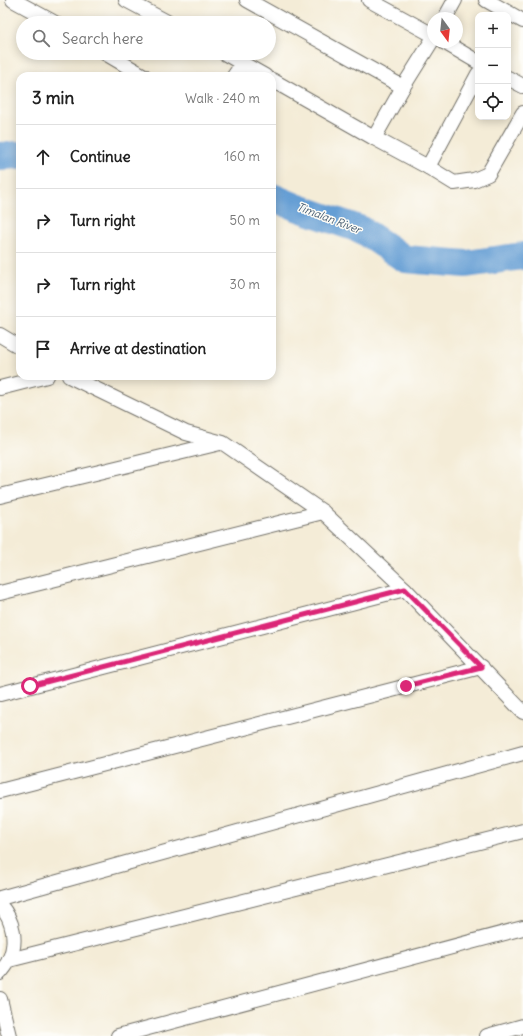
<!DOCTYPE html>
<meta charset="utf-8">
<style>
:root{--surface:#fff;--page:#f6f6f6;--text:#222;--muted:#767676;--line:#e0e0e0}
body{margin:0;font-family:Delius,sans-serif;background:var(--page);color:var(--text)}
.controls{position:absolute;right:12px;top:12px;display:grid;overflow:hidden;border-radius:8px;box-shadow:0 2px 10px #0003}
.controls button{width:36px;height:36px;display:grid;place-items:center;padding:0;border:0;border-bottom:1px solid var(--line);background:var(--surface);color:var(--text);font:20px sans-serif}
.compass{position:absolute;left:427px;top:12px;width:36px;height:36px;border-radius:50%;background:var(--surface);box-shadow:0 2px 10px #0003;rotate:165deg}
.stop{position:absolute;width:12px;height:12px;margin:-9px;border:3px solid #db2777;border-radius:50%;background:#fff}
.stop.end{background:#db2777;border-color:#fff;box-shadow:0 1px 4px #0008}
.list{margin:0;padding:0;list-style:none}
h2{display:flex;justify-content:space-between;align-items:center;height:52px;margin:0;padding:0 16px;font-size:17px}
h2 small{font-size:13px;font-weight:400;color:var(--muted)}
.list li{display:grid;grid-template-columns:26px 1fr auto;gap:12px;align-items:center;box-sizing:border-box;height:64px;padding:0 16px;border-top:1px solid var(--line)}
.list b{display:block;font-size:15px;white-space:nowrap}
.list em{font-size:13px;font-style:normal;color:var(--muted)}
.icon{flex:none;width:22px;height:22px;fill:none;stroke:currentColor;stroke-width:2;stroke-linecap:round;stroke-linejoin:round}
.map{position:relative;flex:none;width:523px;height:1036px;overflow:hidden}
.search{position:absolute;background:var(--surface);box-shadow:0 2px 10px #0003;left:16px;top:16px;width:260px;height:44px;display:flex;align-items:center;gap:10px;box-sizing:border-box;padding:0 14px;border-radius:22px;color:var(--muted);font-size:15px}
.panel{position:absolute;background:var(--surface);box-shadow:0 2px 10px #0003;left:16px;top:72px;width:260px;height:308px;border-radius:12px}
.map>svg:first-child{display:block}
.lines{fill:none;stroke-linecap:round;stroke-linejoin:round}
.river{stroke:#659ed4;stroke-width:28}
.street-casing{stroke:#716f67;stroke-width:16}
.street{stroke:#fff;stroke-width:14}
.route{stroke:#db2777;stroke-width:5}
.labels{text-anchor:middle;stroke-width:3;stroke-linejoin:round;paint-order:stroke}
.water-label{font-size:11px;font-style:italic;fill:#42596f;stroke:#fdfcf7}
</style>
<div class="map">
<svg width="523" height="1036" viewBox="0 0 523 1036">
<rect width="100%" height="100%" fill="#fdfcf7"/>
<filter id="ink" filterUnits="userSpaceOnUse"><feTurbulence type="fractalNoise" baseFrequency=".025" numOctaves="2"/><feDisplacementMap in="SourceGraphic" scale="8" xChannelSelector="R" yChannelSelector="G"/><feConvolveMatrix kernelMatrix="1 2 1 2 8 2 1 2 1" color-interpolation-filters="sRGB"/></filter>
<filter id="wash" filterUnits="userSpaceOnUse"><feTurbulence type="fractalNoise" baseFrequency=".012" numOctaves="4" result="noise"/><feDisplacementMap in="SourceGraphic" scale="16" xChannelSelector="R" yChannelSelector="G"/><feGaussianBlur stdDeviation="0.9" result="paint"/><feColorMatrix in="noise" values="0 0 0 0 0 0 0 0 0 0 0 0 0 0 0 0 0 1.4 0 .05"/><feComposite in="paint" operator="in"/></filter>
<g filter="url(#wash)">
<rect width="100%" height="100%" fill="#f4ecd7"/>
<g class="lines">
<g class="river">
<polyline points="0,156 20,155"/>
<polyline points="272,197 296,207 362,230 405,259 466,264 523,256"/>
</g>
</g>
</g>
<g filter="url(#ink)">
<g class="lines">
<defs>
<g id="street">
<polyline points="13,0 55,23"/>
<polyline points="126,0 169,23"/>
<polyline points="247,0 403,87"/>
<polyline points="369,0 433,35"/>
<polyline points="486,0 523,21"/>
<polyline points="445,18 455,0"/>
<polyline points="444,42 478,62"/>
<polyline points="105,53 144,76"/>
<polyline points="224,53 265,76"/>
<polyline points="234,76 243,63"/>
<polyline points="508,78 523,86"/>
<polyline points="272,80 374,138 428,167 454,183 474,180 488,174 523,113"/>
<polyline points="374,138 403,87 433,39"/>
<polyline points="428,167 478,74"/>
<polyline points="0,335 20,347"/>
<polyline points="69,376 186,433 223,443 323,512 405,589 523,712"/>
<polyline points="0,388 47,376"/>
<polyline points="0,496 220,443"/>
<polyline points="0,593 323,512"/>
<polyline points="0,694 405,589"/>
<polyline points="0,791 481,667"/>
<polyline points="0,898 523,753"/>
<path d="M 0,905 C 13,920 18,941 9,960 C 7,965 3,969 0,973"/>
<polyline points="9,960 523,831"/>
<polyline points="0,999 9,1036"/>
<polyline points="118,1036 523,928"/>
<polyline points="487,1036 523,1026"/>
</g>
</defs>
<use href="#street" class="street-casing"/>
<use href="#street" class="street"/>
</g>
</g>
<g class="lines" filter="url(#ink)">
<polyline class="route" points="30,686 405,589 481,667 406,686"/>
</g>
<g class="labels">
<g class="water-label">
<text transform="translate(329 218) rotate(21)" y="4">Timalan River</text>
</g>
</g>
</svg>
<div class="controls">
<button>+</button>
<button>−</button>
<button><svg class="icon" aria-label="locate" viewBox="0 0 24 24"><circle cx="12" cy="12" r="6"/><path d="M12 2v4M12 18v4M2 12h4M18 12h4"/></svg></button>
</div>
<svg class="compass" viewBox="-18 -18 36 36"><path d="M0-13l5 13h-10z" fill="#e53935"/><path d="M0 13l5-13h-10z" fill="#767676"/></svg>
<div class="stop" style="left:30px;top:686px"></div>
<div class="stop end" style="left:406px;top:686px"></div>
<div class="search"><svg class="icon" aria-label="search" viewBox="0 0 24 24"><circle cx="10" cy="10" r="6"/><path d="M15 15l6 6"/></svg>Search here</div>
<section class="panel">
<h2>3 min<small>Walk · 240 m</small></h2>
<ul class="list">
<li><svg class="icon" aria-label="ahead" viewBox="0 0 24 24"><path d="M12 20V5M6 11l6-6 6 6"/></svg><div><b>Continue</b></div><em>160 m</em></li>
<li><svg class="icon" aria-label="right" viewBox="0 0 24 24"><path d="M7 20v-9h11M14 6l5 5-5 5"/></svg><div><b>Turn right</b></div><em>50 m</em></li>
<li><svg class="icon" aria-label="right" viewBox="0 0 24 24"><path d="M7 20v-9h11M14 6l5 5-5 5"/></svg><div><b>Turn right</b></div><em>30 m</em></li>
<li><svg class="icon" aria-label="arrive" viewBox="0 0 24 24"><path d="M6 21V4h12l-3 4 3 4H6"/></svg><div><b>Arrive at destination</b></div></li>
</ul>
</section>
</div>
